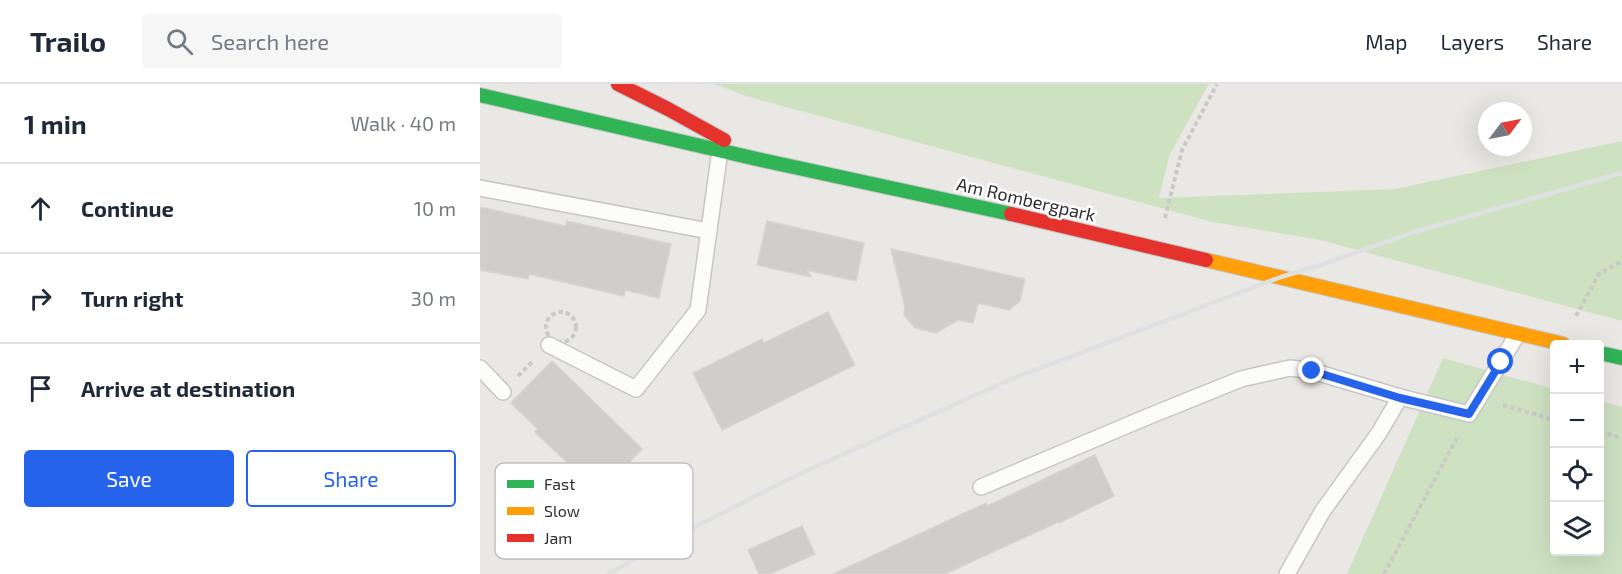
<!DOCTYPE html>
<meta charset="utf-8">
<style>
:root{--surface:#fff;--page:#f6f6f7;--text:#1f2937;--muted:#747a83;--line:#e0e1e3;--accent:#2563eb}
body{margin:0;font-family:"Exo 2",sans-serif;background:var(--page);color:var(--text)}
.controls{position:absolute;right:18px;bottom:18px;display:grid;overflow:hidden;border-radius:6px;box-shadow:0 6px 24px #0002}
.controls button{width:54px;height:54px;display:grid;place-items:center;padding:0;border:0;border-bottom:2px solid var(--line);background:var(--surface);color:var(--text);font:30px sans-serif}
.compass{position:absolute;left:998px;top:18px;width:54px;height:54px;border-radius:50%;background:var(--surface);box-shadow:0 6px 24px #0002;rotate:58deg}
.stop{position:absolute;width:18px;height:18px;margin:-14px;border:4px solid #2563eb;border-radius:50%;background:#fff}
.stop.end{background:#2563eb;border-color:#fff;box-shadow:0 2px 6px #0008}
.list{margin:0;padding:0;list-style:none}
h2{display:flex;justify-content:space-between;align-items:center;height:78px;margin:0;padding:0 24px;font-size:26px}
h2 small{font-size:20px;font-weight:400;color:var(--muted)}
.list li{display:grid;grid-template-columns:39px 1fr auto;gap:18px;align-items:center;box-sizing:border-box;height:90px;padding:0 24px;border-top:2px solid var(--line)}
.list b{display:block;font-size:22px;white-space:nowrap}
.list em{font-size:20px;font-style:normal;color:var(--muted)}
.actions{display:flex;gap:12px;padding:18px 24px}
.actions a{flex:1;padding:14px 0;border:2px solid var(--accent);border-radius:6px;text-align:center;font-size:21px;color:var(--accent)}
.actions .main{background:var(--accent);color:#fff}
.icon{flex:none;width:33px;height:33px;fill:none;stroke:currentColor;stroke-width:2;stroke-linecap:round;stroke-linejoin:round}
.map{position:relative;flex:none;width:1142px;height:490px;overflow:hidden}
header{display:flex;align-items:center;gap:36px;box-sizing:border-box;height:84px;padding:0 30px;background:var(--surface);border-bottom:2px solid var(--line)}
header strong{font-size:28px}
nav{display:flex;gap:33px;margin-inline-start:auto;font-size:21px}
.search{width:420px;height:54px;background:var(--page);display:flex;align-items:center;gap:15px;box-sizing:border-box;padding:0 21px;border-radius:6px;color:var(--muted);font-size:22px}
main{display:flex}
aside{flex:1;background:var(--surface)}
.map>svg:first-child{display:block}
.green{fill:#cee2c2}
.building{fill:#d0cecb;stroke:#d6d4d1;stroke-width:1.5}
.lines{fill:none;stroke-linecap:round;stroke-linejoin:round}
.lane-casing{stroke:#c7c6c7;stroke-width:18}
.fast-casing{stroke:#c7c6c7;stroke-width:16}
.slow-casing{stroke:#c7c6c7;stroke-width:16}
.jam-casing{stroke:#c7c6c7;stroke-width:16}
.path{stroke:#c9c9c8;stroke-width:4;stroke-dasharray:4.5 3;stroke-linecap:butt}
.lane{stroke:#fcfcfb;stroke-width:15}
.fast{stroke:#30b455;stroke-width:14}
.slow{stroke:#ff9f0a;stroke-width:14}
.jam{stroke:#e5322d;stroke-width:14}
.rail{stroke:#dfe0e1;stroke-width:4.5}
.route{stroke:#2563eb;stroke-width:8}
.labels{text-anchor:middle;stroke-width:5;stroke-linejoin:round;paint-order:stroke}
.street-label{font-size:18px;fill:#2e2e2e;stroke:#fff}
.key{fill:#fff;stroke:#c0c0c0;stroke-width:1.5}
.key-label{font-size:16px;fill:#2e2e2e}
</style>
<header>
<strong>Trailo</strong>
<div class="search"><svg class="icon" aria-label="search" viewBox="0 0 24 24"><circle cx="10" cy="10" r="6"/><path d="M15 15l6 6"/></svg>Search here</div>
<nav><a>Map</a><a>Layers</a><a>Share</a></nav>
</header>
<main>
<aside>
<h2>1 min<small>Walk · 40 m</small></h2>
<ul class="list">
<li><svg class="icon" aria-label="ahead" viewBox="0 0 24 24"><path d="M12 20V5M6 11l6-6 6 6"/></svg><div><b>Continue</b></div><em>10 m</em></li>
<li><svg class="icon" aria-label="right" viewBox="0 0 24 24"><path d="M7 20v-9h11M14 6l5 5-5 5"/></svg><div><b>Turn right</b></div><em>30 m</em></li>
<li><svg class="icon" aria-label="arrive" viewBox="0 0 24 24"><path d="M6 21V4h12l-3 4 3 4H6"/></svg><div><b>Arrive at destination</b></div></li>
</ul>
<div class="actions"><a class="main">Save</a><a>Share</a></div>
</aside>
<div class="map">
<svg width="1142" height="490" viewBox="0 0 1142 490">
<rect width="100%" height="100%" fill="#eae8e5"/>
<g class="green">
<polygon points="234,0 729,0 690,70 679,114 915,105 1142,57 1142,237 836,155 733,138 269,13"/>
<polygon points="963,274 1074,305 1074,468 1120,468 1120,317 1142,323 1142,490 867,490"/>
</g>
<g class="building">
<polygon points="0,123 85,142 87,137 191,160 179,214 145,206 144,212 49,190 48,195 0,186"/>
<polygon points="287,137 384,159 376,197 327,186 331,193 277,181"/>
<polygon points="411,165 545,195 540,217 529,226 498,219 493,239 478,236 456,249 435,244 424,231 425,223"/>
<polygon points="348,228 375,281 242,346 213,289 282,255 284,259"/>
<polygon points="72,277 162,365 122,407 95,381 93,384 55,348 58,345 31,319"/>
<polygon points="615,371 634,412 579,439 578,438 465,490 353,490 506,419 507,422"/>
<polygon points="322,442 335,470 290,490 279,490 268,466"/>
</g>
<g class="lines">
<defs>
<g id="lane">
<polyline points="0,104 229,147"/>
<polyline points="69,261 156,305 218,226 240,66"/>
<polyline points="0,284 23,308"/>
<polyline points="501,403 667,333 761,295 810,284 832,287 920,313 989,330 1037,251"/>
<polyline points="807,490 842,428 899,349 920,313"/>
</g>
<g id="fast">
<polyline points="0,11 277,75 531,130"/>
<polyline points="1120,269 1142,274"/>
</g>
<polyline id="slow" points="726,176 1083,260"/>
<g id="jam">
<polyline points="138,0 188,25 244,56"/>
<polyline points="531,130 726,176"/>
</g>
</defs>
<use href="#lane" class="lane-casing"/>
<use href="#fast" class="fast-casing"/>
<use href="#slow" class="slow-casing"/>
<use href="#jam" class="jam-casing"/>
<g class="path">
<polyline points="685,134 702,66 737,0"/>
<circle cx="81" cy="243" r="15"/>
<polyline points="1096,232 1119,190 1142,177"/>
<polyline points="38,292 52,278"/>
<polyline points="1023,321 1074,336"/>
<polyline points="1120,348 1142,354"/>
<polyline points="904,490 978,352"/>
</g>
<use href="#lane" class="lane"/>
<use href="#fast" class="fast"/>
<use href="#slow" class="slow"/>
<use href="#jam" class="jam"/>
<polyline class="rail" points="128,490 178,462 315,392 529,296 801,193 844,180 934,148 1142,89"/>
</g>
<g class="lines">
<polyline class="route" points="832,287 920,314 989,330 1021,278"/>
</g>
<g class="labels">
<g class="street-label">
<text transform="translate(546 116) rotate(13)" y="6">Am Rombergpark</text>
</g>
</g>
<rect x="15" y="379" width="198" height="96" rx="9" class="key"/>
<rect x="27" y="396" width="27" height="8" fill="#30b455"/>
<rect x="27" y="423" width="27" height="8" fill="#ff9f0a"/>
<rect x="27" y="450" width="27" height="8" fill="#e5322d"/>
<g class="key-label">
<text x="64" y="406">Fast</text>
<text x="64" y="433">Slow</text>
<text x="64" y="460">Jam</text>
</g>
</svg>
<div class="controls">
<button>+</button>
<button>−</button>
<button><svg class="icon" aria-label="locate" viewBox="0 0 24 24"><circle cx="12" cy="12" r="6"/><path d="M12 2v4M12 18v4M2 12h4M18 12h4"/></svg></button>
<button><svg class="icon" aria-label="layers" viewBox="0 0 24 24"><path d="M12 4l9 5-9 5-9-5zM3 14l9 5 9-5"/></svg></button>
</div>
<svg class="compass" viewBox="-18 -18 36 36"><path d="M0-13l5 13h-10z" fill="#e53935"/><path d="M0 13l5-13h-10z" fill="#747a83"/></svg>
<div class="stop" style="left:1021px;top:278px"></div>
<div class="stop end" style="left:832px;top:287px"></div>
</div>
</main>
